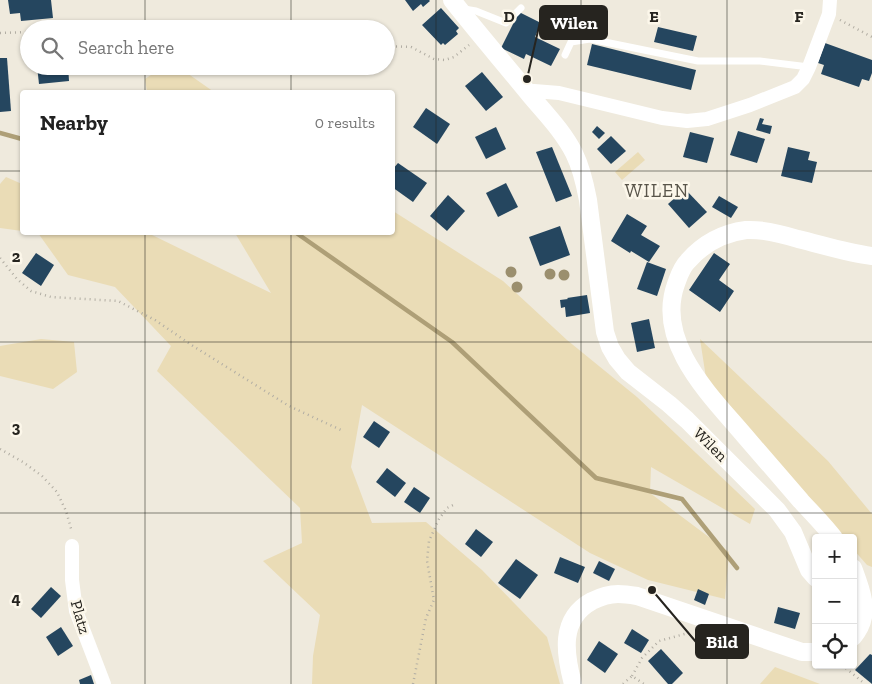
<!DOCTYPE html>
<meta charset="utf-8">
<style>
:root{--surface:#fff;--page:#f6f6f6;--text:#222;--muted:#767676;--line:#e0e0e0}
body{margin:0;font-family:"Zilla Slab",serif;background:var(--page);color:var(--text)}
.controls{position:absolute;right:15px;bottom:15px;display:grid;overflow:hidden;border-radius:5px;box-shadow:0 1px 4px #0004}
.controls button{width:45px;height:45px;display:grid;place-items:center;padding:0;border:0;border-bottom:1px solid var(--line);background:var(--surface);color:var(--text);font:25px sans-serif}
.list{margin:0;padding:0;list-style:none}
h2{display:flex;justify-content:space-between;align-items:center;height:65px;margin:0;padding:0 20px;font-size:21px}
h2 small{font-size:16px;font-weight:400;color:var(--muted)}
.icon{flex:none;width:28px;height:28px;fill:none;stroke:currentColor;stroke-width:2;stroke-linecap:round;stroke-linejoin:round}
.map{position:relative;flex:none;width:872px;height:684px;overflow:hidden}
.search{position:absolute;background:var(--surface);box-shadow:0 1px 4px #0004;left:20px;top:20px;width:375px;height:55px;display:flex;align-items:center;gap:12px;box-sizing:border-box;padding:0 18px;border-radius:28px;color:var(--muted);font-size:19px}
.panel{position:absolute;background:var(--surface);box-shadow:0 1px 4px #0004;left:20px;top:90px;width:375px;height:145px;border-radius:5px}
.map>svg:first-child{display:block}
.green{fill:#eadcb6}
.lines{fill:none;stroke-linecap:round;stroke-linejoin:round}
.stream{stroke:#ae9f77;stroke-width:4.5}
.building{fill:#25465f}
.path{stroke:#b1ada3;stroke-width:2.5;stroke-dasharray:1 4;stroke-linecap:butt}
.service{stroke:#fff;stroke-width:7}
.minor{stroke:#fff;stroke-width:14}
.tertiary{stroke:#fff;stroke-width:18}
.tree{fill:#9b8f6e}
.grid{fill:none;stroke:#26241f;stroke-width:1;stroke-opacity:0.55}
.labels{text-anchor:middle;stroke-width:5;stroke-linejoin:round;paint-order:stroke}
.street-label{font-size:16px;fill:#26241f;stroke:#fcf7ea}
.quarter-label{font-size:19px;letter-spacing:1px;fill:#59554a;stroke:#fcf7ea}
.grid-label{font-size:16px;text-anchor:middle;font-weight:bold;fill:#26241f;stroke:#fcf7ea;stroke-width:5;stroke-linejoin:round;paint-order:stroke}
.leader{fill:none;stroke:#26241f;stroke-width:2}
.callout-dot{fill:#26241f;stroke:#fcf7ea;stroke-width:2}
.callout{fill:#26241f;stroke:#26241f;stroke-width:2}
.callout-label{font-size:18px;text-anchor:middle;font-weight:bold;fill:#fff}
</style>
<div class="map">
<svg width="872" height="684" viewBox="0 0 872 684">
<rect width="100%" height="100%" fill="#efeadd"/>
<g class="green">
<polygon points="164,66 177,66 214,92 147,92 145,79"/>
<polygon points="638,152 645,160 622,180 615,172"/>
<polygon points="6,177 22,184 22,231 0,228 0,184"/>
<polygon points="393,211 503,281 567,340 637,397 755,509 750,524 651,467 650,493 729,552 725,599 648,580 590,553 362,405 351,467 372,523 426,522 482,570 547,637 560,684 312,684 313,656 320,615 263,561 302,543 300,508 157,371 171,346 115,287 68,275 38,233 148,233 271,293 235,233 392,232"/>
<polygon points="41,339 74,342 77,372 53,389 0,376 0,346"/>
<polygon points="700,339 828,461 872,514 872,567 867,565 853,549 853,538 844,538 706,378"/>
<polygon points="775,667 820,684 760,684"/>
</g>
<g class="lines">
<g class="stream">
<polyline points="0,133 22,139"/>
<polyline points="295,232 452,342 596,478 682,499 737,568"/>
</g>
</g>
<g class="building">
<polygon points="8,0 51,0 53,18 21,21 20,13 10,14"/>
<polygon points="405,0 429,0 430,1 423,7 421,4 413,11"/>
<polygon points="441,8 459,28 456,31 458,34 445,45 443,43 441,45 422,25"/>
<polygon points="519,12 541,23 535,37 560,49 551,66 526,54 524,59 501,48"/>
<polygon points="658,27 697,36 693,51 654,42"/>
<polygon points="825,43 872,60 872,73 869,81 862,79 859,87 821,74 824,65 818,63"/>
<polygon points="592,44 696,70 691,90 587,65"/>
<polygon points="0,58 7,58 11,111 0,112"/>
<polygon points="37,66 68,66 69,81 39,84"/>
<polygon points="482,72 503,97 486,111 465,86"/>
<polygon points="426,108 450,124 437,144 413,127"/>
<polygon points="760,118 764,119 762,124 772,126 770,134 756,130"/>
<polygon points="597,126 605,133 599,139 592,132"/>
<polygon points="496,127 506,149 486,159 475,137"/>
<polygon points="738,131 765,139 757,163 730,155"/>
<polygon points="690,132 714,138 707,163 683,157"/>
<polygon points="611,136 626,151 611,164 597,149"/>
<polygon points="552,147 572,196 556,202 536,152"/>
<polygon points="788,147 810,152 808,160 817,162 812,183 781,176"/>
<polygon points="398,163 427,183 413,202 392,187 392,170"/>
<polygon points="506,183 518,207 498,217 486,193"/>
<polygon points="685,189 707,212 689,228 668,204"/>
<polygon points="448,195 465,211 447,231 430,216"/>
<polygon points="719,196 738,207 731,218 712,207"/>
<polygon points="627,214 647,226 641,235 660,246 649,262 631,251 630,253 611,241"/>
<polygon points="560,226 570,255 540,266 529,237"/>
<polygon points="36,253 54,265 41,286 22,273"/>
<polygon points="714,253 730,264 719,280 734,291 720,312 689,290"/>
<polygon points="647,262 666,269 657,296 637,289"/>
<polygon points="587,295 590,313 566,317 565,307 561,308 560,300 568,299 567,298"/>
<polygon points="649,319 655,348 637,352 631,323"/>
<polygon points="374,421 390,432 379,448 363,437"/>
<polygon points="387,468 406,483 395,497 376,482"/>
<polygon points="414,487 430,498 420,513 404,502"/>
<polygon points="476,529 493,542 481,557 465,544"/>
<polygon points="560,557 585,567 578,583 554,573"/>
<polygon points="516,559 538,575 520,599 498,583"/>
<polygon points="599,561 615,569 609,581 593,573"/>
<polygon points="51,587 61,596 41,618 31,609"/>
<polygon points="698,589 709,594 705,605 694,600"/>
<polygon points="778,607 800,613 795,629 774,623"/>
<polygon points="61,627 73,646 58,656 46,637"/>
<polygon points="632,629 649,640 641,653 624,643"/>
<polygon points="599,641 618,654 605,673 587,660"/>
<polygon points="661,649 683,673 672,684 668,684 648,661"/>
<polygon points="870,654 872,655 872,684 855,670"/>
<polygon points="91,675 94,684 80,684 79,680"/>
</g>
<g class="lines">
<g class="path">
<polyline points="840,20 872,37"/>
<polyline points="0,33 29,32"/>
<polyline points="386,46 411,47 434,59 445,60 454,57 469,45"/>
<polyline points="0,258 17,279 31,291 51,297 118,301 155,320 193,346 289,406 341,430"/>
<polyline points="0,449 23,462 42,476 57,492 66,511 72,532"/>
<polyline points="842,665 865,684"/>
<polyline points="632,676 642,658 659,641 692,632"/>
<polyline points="413,684 426,618 434,600 427,561 429,541 439,519 447,508 453,505"/>
<polyline points="623,684 632,676 644,684"/>
</g>
<g class="service">
<polyline points="464,9 476,11 506,23 521,8"/>
<polyline points="565,55 571,42 590,39 698,61 760,61 809,67"/>
</g>
<g class="minor">
<polyline points="530,94 534,91 559,93 662,118 687,121 707,119 750,105 795,87 803,79 809,67 829,14 830,0"/>
<polyline points="72,546 72,580 76,611 104,684"/>
</g>
<g class="tertiary">
<path d="M 452,0 C 477,32 504,63 530,95 C 545,113 563,131 574,153 C 581,167 585,184 588,200 L 605,332 L 610,347 L 617,359 L 628,372 L 669,404 L 687,420 L 777,510 L 793,532 L 809,570 L 816,578"/>
<path d="M 834,538 C 824,525 812,513 801,501 C 782,479 763,457 744,435 C 710,395 655,342 676,284 C 679,276 681,268 688,261 C 703,244 723,233 746,230 C 764,229 782,234 798,239 C 823,245 847,253 872,256"/>
<path d="M 853,568 C 862,592 872,615 853,637"/>
<path d="M 573,684 C 565,654 559,619 592,601 C 600,597 608,594 618,594 C 624,594 631,595 637,596 L 802,652 L 816,652"/>
</g>
</g>
<g class="tree">
<circle cx="511" cy="272" r="5.5"/>
<circle cx="550" cy="274" r="5.5"/>
<circle cx="564" cy="275" r="5.5"/>
<circle cx="517" cy="287" r="5.5"/>
</g>
<path class="grid" d="M 145,0 L 145,29M 291,0 L 291,29M 436,0 L 436,684M 581,0 L 581,684M 727,0 L 727,684M 145,66 L 145,92M 291,66 L 291,92M 0,171 L 22,171M 392,171 L 872,171M 145,232 L 145,684M 291,232 L 291,684M 0,342 L 872,342M 0,513 L 872,513"/>
<g class="labels">
<g class="street-label">
<text transform="translate(711 444) rotate(45)" y="6">Wilen</text>
<text transform="translate(81 617) rotate(74)" y="6">Platz</text>
</g>
<g class="quarter-label">
<text x="657" y="197">WILEN</text>
</g>
</g>
<g class="grid-label">
<text x="509" y="22">D</text>
<text x="654" y="22">E</text>
<text x="799" y="22">F</text>
<text x="16" y="262">2</text>
<text x="16" y="433">3</text>
<text x="16" y="604">4</text>
</g>
<path class="leader" d="M527 79L540 22M652 590L696 642"/>
<g class="callout-dot">
<circle cx="527" cy="79" r="5"/>
<circle cx="652" cy="590" r="5"/>
</g>
<g class="callout">
<rect x="540" y="6" width="67" height="33" rx="5"/>
<rect x="696" y="625" width="52" height="33" rx="5"/>
</g>
<g class="callout-label">
<text x="574" y="29">Wilen</text>
<text x="722" y="648">Bild</text>
</g>
</svg>
<div class="controls">
<button>+</button>
<button>−</button>
<button><svg class="icon" aria-label="locate" viewBox="0 0 24 24"><circle cx="12" cy="12" r="6"/><path d="M12 2v4M12 18v4M2 12h4M18 12h4"/></svg></button>
</div>
<div class="search"><svg class="icon" aria-label="search" viewBox="0 0 24 24"><circle cx="10" cy="10" r="6"/><path d="M15 15l6 6"/></svg>Search here</div>
<section class="panel">
<h2>Nearby<small>0 results</small></h2>
<ul class="list">
</ul>
</section>
</div>
